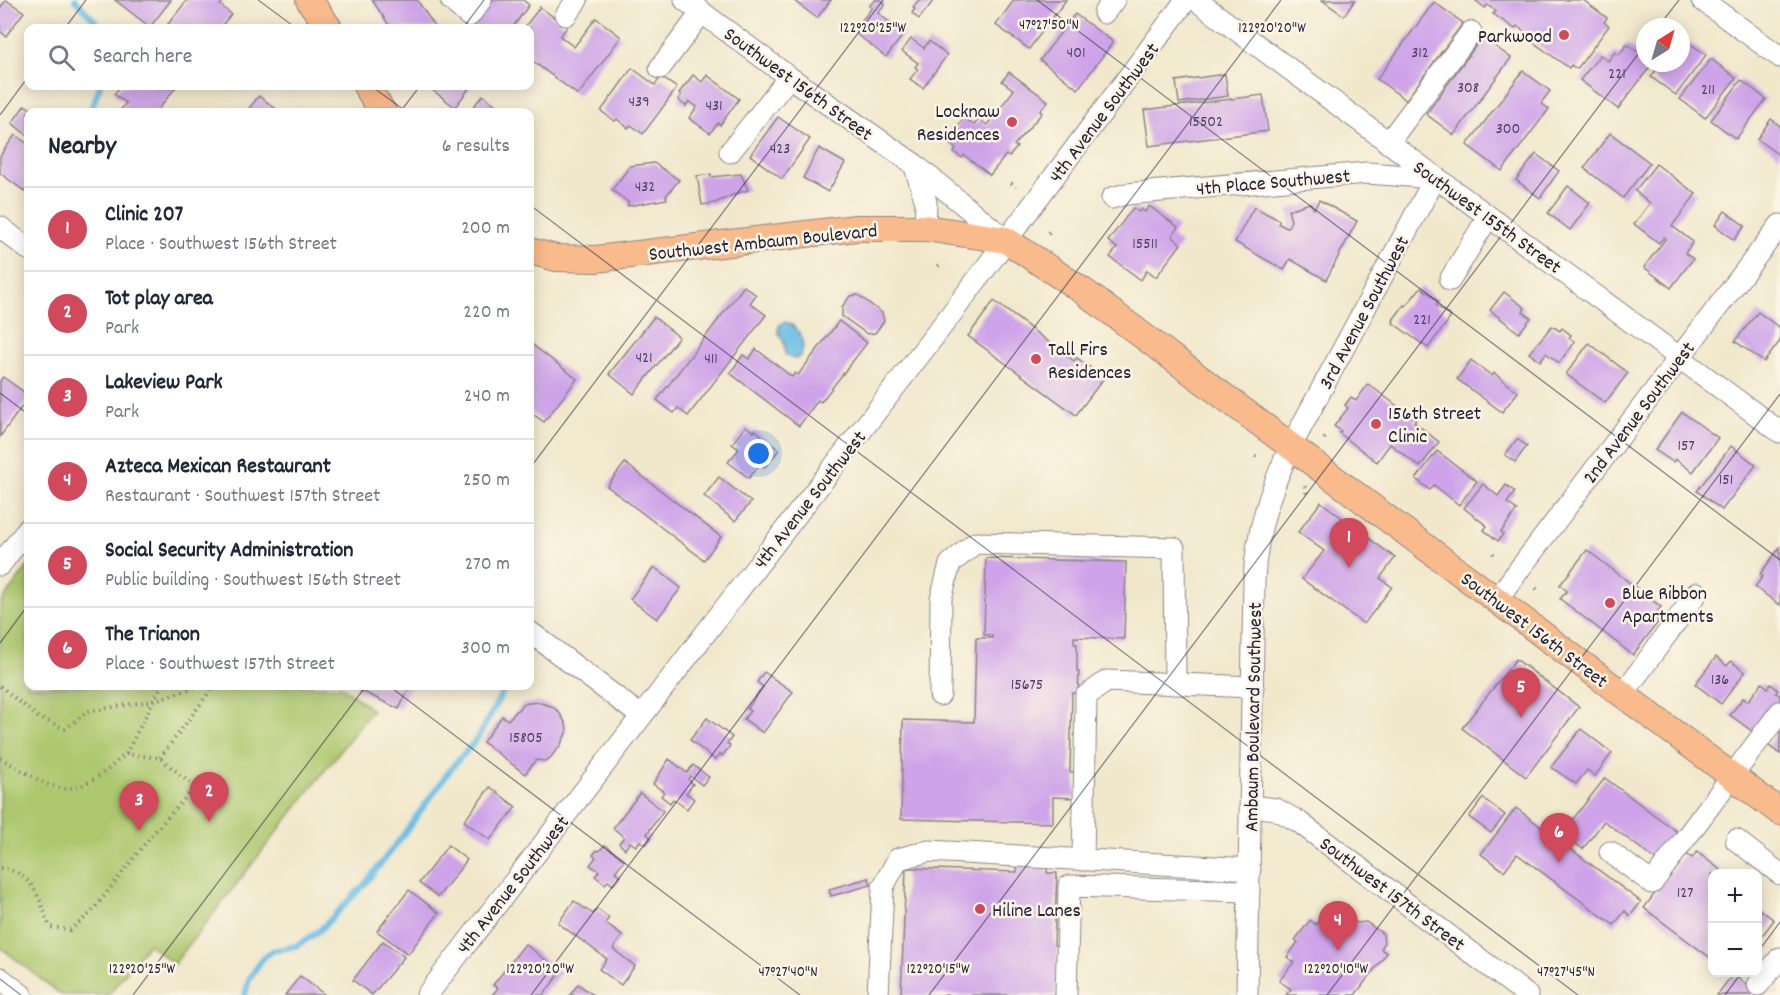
<!DOCTYPE html>
<meta charset="utf-8">
<style>
:root{--surface:#fff;--page:#f2f2f3;--text:#1f2937;--muted:#747a83;--line:#e0e1e3;--accent:#d1495b}
body{margin:0;font-family:Dekko,sans-serif;background:var(--page);color:var(--text)}
.controls{position:absolute;right:18px;bottom:18px;display:grid;overflow:hidden;border-radius:12px;box-shadow:0 3px 15px #0003}
.controls button{width:54px;height:54px;display:grid;place-items:center;padding:0;border:0;border-bottom:2px solid var(--line);background:var(--surface);color:var(--text);font:30px sans-serif}
.compass{position:absolute;left:1636px;top:18px;width:54px;height:54px;border-radius:50%;background:var(--surface);box-shadow:0 3px 15px #0003;rotate:37deg}
.you{position:absolute;left:759px;top:454px;width:21px;height:21px;margin:-15px;border:4px solid #fff;border-radius:50%;background:#1a73e8;box-shadow:0 0 0 9px #1a73e833}
.badge{display:grid;place-items:center;width:39px;height:39px;border-radius:50%;background:var(--accent);color:#fff;font-size:20px;font-weight:700}
.pin{position:absolute;translate:-50% -50px;filter:drop-shadow(0 2px 3px #0008)}
.pin::after{content:'';position:absolute;top:32px;width:21px;height:18px;background:inherit;clip-path:polygon(0 0,100% 0,50% 100%)}
.list{margin:0;padding:0;list-style:none}
h2{display:flex;justify-content:space-between;align-items:center;height:78px;margin:0;padding:0 24px;font-size:26px}
h2 small{font-size:20px;font-weight:400;color:var(--muted)}
.list li{display:grid;grid-template-columns:39px 1fr auto;gap:18px;align-items:center;box-sizing:border-box;height:84px;padding:0 24px;border-top:2px solid var(--line)}
.list b{display:block;font-size:22px;white-space:nowrap}
.list p{margin:0;font-size:20px;white-space:nowrap;color:var(--muted)}
.list em{font-size:20px;font-style:normal;color:var(--muted)}
.icon{flex:none;width:33px;height:33px;fill:none;stroke:currentColor;stroke-width:2;stroke-linecap:round;stroke-linejoin:round}
.map{position:relative;flex:none;width:1780px;height:995px;overflow:hidden}
.search{position:absolute;background:var(--surface);box-shadow:0 3px 15px #0003;left:24px;top:24px;width:510px;height:66px;display:flex;align-items:center;gap:15px;box-sizing:border-box;padding:0 21px;border-radius:12px;color:var(--muted);font-size:22px}
.panel{position:absolute;background:var(--surface);box-shadow:0 3px 15px #0003;left:24px;top:108px;width:510px;height:582px;border-radius:12px}
.map>svg:first-child{display:block}
.green{fill:#acc76d;stroke:#677454;stroke-width:1.5}
.water{fill:#69bee6;stroke:#467090;stroke-width:1.5}
.lines{fill:none;stroke-linecap:round;stroke-linejoin:round}
.stream{stroke:#69bee6;stroke-width:6}
.building{fill:#cea3e9}
.minor-casing{stroke:#8a8584;stroke-width:23}
.major-casing{stroke:#8a8584;stroke-width:28}
.path{stroke:#8a8584;stroke-width:4;stroke-dasharray:1.5 4.5;stroke-linecap:butt}
.minor{stroke:#fff;stroke-width:21}
.major{stroke:#fabb8c;stroke-width:26}
.ticks{fill:none;stroke:#22223b;stroke-width:1.5;stroke-opacity:0.45}
.poi-dot{fill:#d1495b;stroke:#fcf5e5;stroke-width:2}
.labels{text-anchor:middle;stroke-width:5;stroke-linejoin:round;paint-order:stroke}
.number-label{font-size:16px;fill:#4d4266}
.poi-label{font-size:20px;fill:#22223b;stroke:#fcf5e5;text-anchor:start}
.street-label{font-size:20px;fill:#22223b;stroke:#fcf5e5}
.ticks-label{font-size:15px;text-anchor:middle;fill:#22223b;stroke:#fcf5e5;stroke-width:5;stroke-linejoin:round;paint-order:stroke}
</style>
<div class="map">
<svg width="1780" height="995" viewBox="0 0 1780 995">
<rect width="100%" height="100%" fill="#fcf5e5"/>
<filter id="ink" filterUnits="userSpaceOnUse"><feTurbulence type="fractalNoise" baseFrequency=".0167" numOctaves="2"/><feDisplacementMap in="SourceGraphic" scale="12" xChannelSelector="R" yChannelSelector="G"/><feConvolveMatrix kernelMatrix="1 2 1 2 8 2 1 2 1" color-interpolation-filters="sRGB"/></filter>
<filter id="wash" filterUnits="userSpaceOnUse"><feTurbulence type="fractalNoise" baseFrequency=".008" numOctaves="4" result="noise"/><feDisplacementMap in="SourceGraphic" scale="24" xChannelSelector="R" yChannelSelector="G"/><feGaussianBlur stdDeviation="1.35" result="paint"/><feColorMatrix in="noise" values="0 0 0 0 0 0 0 0 0 0 0 0 0 0 0 0 0 1.4 0 .05"/><feComposite in="paint" operator="in"/></filter>
<g filter="url(#wash)">
<rect width="100%" height="100%" fill="#f1e8cc"/>
<polygon class="green" points="28,566 28,686 341,686 372,710 174,964 148,944 108,995 61,995 0,947 0,604"/>
<path class="water" d="M 785,322 C 799,326 806,341 801,355 L 796,359 L 791,358 L 785,354 L 784,342 L 778,332 L 779,326 Z"/>
<g class="lines">
<g class="stream">
<polyline points="75,0 96,22 97,28"/>
<polyline points="90,112 100,86"/>
<polyline points="245,995 249,979 262,959 272,951 296,946 309,938 321,929 364,885 401,838 453,766 477,739 506,686"/>
</g>
</g>
<g id="blocks">
<g class="building">
<polygon points="6,0 24,12 6,36 0,31 0,8"/>
<polygon points="115,0 171,0 150,27"/>
<polygon points="187,0 224,0 220,5 231,14 220,28 165,28"/>
<polygon points="372,0 417,0 436,28 391,28"/>
<polygon points="492,0 523,0 529,5 512,28 471,28"/>
<polygon points="793,0 831,0 817,18"/>
<polygon points="875,0 881,0 885,4 878,13 904,34 886,57 853,31 872,8 869,6"/>
<polygon points="919,0 934,0 919,19 912,13 915,9 913,7"/>
<polygon points="1014,0 1066,0 1029,49 996,25"/>
<polygon points="1322,0 1355,0 1344,16"/>
<polygon points="1475,0 1583,0 1607,18 1604,22 1609,26 1577,69 1571,65 1569,68 1526,37 1528,34 1517,26 1515,29 1493,14 1496,11 1487,5 1485,8"/>
<polygon points="1434,2 1463,23 1406,100 1377,79"/>
<polygon points="540,7 567,27 560,36 574,47 596,18 621,37 578,95 530,59 530,28 524,28"/>
<polygon points="1075,14 1113,42 1078,89 1040,60"/>
<polygon points="1482,37 1511,58 1454,135 1426,114"/>
<polygon points="1681,37 1706,55 1676,95 1651,77 1661,63 1681,63"/>
<polygon points="911,39 924,48 929,41 947,55 923,88 910,79 918,69 915,67 918,63 902,51"/>
<polygon points="1627,44 1645,57 1645,63 1653,63 1618,109 1580,80 1600,55 1608,61 1615,52 1619,55"/>
<polygon points="1711,59 1736,78 1705,118 1680,99"/>
<polygon points="632,68 655,85 661,77 677,88 643,134 631,125 628,128 617,119 615,121 601,111"/>
<polygon points="1523,71 1550,91 1541,103 1549,109 1502,171 1467,145"/>
<polygon points="1009,72 1048,101 1040,111 1042,113 1014,145 1017,147 1009,157 1006,155 990,175 964,155 962,158 954,152 956,149 946,141 964,118 974,125 979,119 987,125 1014,90 1002,81"/>
<polygon points="1225,74 1228,96 1179,103 1176,81"/>
<polygon points="693,75 702,82 707,75 739,99 720,125 718,123 710,133 689,118 697,107 689,101 686,106 678,100 681,95 679,93"/>
<polygon points="1741,80 1766,99 1736,139 1711,120"/>
<polygon points="121,86 177,86 156,112 119,112 126,103 114,94"/>
<polygon points="427,86 471,86 455,107"/>
<polygon points="483,95 504,112 469,112"/>
<polygon points="1263,95 1268,131 1149,146 1144,110"/>
<polygon points="259,96 280,112 246,112"/>
<polygon points="25,105 35,112 28,112 28,136 12,123"/>
<polygon points="778,117 810,139 782,179 750,155"/>
<polygon points="1771,119 1780,126 1780,156 1757,139"/>
<polygon points="1610,133 1650,163 1623,198 1584,168"/>
<polygon points="15,135 28,144 28,190 27,193 0,173 0,156"/>
<polygon points="819,148 845,163 828,192 803,178"/>
<polygon points="1536,154 1559,171 1540,198 1516,180"/>
<polygon points="654,163 679,180 666,196 667,199 628,206 628,202 612,190 630,166"/>
<polygon points="1656,164 1696,194 1672,226 1693,242 1685,253 1693,259 1671,288 1644,267 1666,238 1664,237 1659,243 1634,224 1650,203 1635,191"/>
<polygon points="711,174 711,177 741,174 748,190 735,194 715,203 702,205 697,176"/>
<polygon points="1568,186 1590,203 1570,230 1548,213"/>
<polygon points="1319,200 1357,221 1326,280 1290,259 1284,270 1235,242 1254,207 1279,220 1279,224 1287,228 1291,221 1288,210 1310,203 1314,209"/>
<polygon points="1149,206 1178,227 1172,236 1181,244 1156,277 1147,270 1141,280 1110,257 1117,248 1108,241 1133,208 1139,212 1141,209 1145,212"/>
<polygon points="1725,211 1745,226 1734,240 1715,225"/>
<polygon points="744,286 756,295 750,303 766,315 688,416 678,408 674,413 657,400"/>
<polygon points="1421,287 1438,301 1436,305 1451,317 1428,348 1393,323 1394,321 1393,320 1404,305 1406,306"/>
<polygon points="1504,292 1525,308 1523,312 1531,318 1519,333 1490,310"/>
<polygon points="858,295 882,313 884,321 875,333 867,334 842,316 842,307 850,296"/>
<polygon points="994,301 1074,361 1077,358 1104,378 1076,415 968,336"/>
<polygon points="1758,312 1780,328 1780,341 1764,362 1735,341"/>
<polygon points="654,317 679,337 634,394 609,374"/>
<polygon points="839,321 867,343 821,402 818,400 799,426 730,373 743,355 749,359 756,349 792,377 795,373 798,375"/>
<polygon points="1552,326 1560,331 1562,328 1571,335 1569,338 1575,342 1559,363 1546,353 1540,361 1529,353"/>
<polygon points="530,343 577,379 544,422 530,412"/>
<polygon points="1589,343 1628,373 1605,403 1566,374"/>
<polygon points="1471,360 1492,376 1494,373 1518,392 1502,412 1457,379"/>
<polygon points="3,377 28,395 28,398 0,437 0,381"/>
<polygon points="1368,384 1416,420 1414,422 1439,442 1420,467 1390,444 1377,462 1339,433 1341,431 1334,426 1348,408 1345,405 1351,397 1356,401"/>
<polygon points="1682,412 1718,438 1693,472 1675,459 1673,462 1655,450"/>
<polygon points="746,426 754,432 755,430 779,450 765,467 761,464 749,478 728,462 739,449 732,444"/>
<polygon points="1517,439 1527,446 1515,462 1505,455"/>
<polygon points="1731,446 1756,465 1722,510 1697,491"/>
<polygon points="1437,451 1477,481 1459,505 1434,485 1430,490 1416,479"/>
<polygon points="625,463 721,537 704,560 607,486"/>
<polygon points="719,477 751,502 735,521 704,496"/>
<polygon points="1483,484 1498,496 1506,485 1515,492 1507,503 1517,510 1501,532 1503,534 1498,541 1484,530 1487,526 1464,508"/>
<polygon points="1321,502 1395,558 1380,578 1392,587 1364,624 1302,579 1324,551 1298,532"/>
<polygon points="1780,547 1780,605 1755,587 1763,576 1760,574"/>
<polygon points="1587,550 1661,607 1653,617 1659,621 1633,655 1560,599 1567,591 1560,585"/>
<polygon points="986,558 1126,562 1124,639 1074,637 1074,644 1077,644 1077,672 1079,672 1078,693 1072,693 1070,772 1076,772 1075,798 1053,797 1053,823 901,819 903,720 974,722 976,638 992,638 992,635 984,635"/>
<polygon points="654,567 681,588 657,619 630,599"/>
<polygon points="1716,657 1727,666 1731,661 1745,672 1721,704 1695,684"/>
<polygon points="1516,659 1579,707 1526,777 1462,728"/>
<polygon points="764,672 793,692 763,733 744,719 750,711 747,709 763,687 757,682"/>
<polygon points="1762,683 1768,688 1771,684 1778,690 1776,693 1780,696 1780,700 1757,731 1754,729 1752,731 1730,715 1743,698 1748,701"/>
<polygon points="357,686 410,686 399,709 355,688"/>
<polygon points="537,702 551,706 559,712 566,724 567,731 560,746 550,758 545,761 536,760 525,774 483,742 502,716 508,720 523,704"/>
<polygon points="707,718 732,737 727,744 730,746 722,756 720,754 715,760 690,740"/>
<polygon points="1581,729 1612,753 1595,776 1587,770 1576,784 1551,767"/>
<polygon points="1780,729 1780,754 1768,745"/>
<polygon points="669,759 687,773 693,765 709,777 702,785 690,776 688,779 693,784 686,793 694,799 687,809 673,799 670,803 661,796 664,792 653,784"/>
<polygon points="1605,778 1681,835 1660,863 1604,821 1583,849 1562,833"/>
<polygon points="490,787 516,807 490,840 464,821"/>
<polygon points="640,793 663,811 647,834 651,838 646,845 640,841 636,846 630,842 625,849 619,843 624,837 613,828"/>
<polygon points="1483,798 1505,815 1491,833 1469,817"/>
<polygon points="1516,808 1641,902 1630,916 1625,911 1614,925 1517,854 1504,871 1481,854"/>
<polygon points="448,845 467,860 438,897 419,883"/>
<polygon points="605,845 624,860 615,872 621,876 613,885 608,881 605,884 595,876 599,871 590,865 596,857 593,855 597,850 599,851"/>
<polygon points="1697,852 1723,872 1722,874 1712,874 1712,959 1644,908 1685,853 1692,858"/>
<polygon points="1017,865 1047,866 1047,873 1057,873 1054,945 1058,946 1056,995 901,995 906,868 1017,872"/>
<polygon points="869,878 871,885 831,896 829,889"/>
<polygon points="409,890 439,913 408,954 377,931"/>
<polygon points="574,901 593,914 597,909 609,918 605,923 622,936 613,949 635,966 621,985 599,969 607,959 558,923"/>
<polygon points="1332,904 1357,923 1366,922 1383,934 1384,944 1381,949 1387,953 1355,995 1286,995 1291,989 1279,981 1294,962 1287,957 1298,942 1295,940 1310,920 1316,925"/>
<polygon points="1758,908 1774,920 1758,941"/>
<polygon points="383,941 404,957 372,995 353,980"/>
<polygon points="525,944 561,972 543,995 492,995 498,988 493,985"/>
<polygon points="1733,974 1760,995 1717,995"/>
<polygon points="300,976 325,995 285,995"/>
<polygon points="578,984 593,995 570,995"/>
</g>
</g>
</g>
<g filter="url(#ink)">
<use href="#blocks" fill-opacity="0" stroke="#8a8584" stroke-width="1.5"/>
<g class="lines">
<defs>
<g id="minor">
<polyline points="451,0 469,16 481,0"/>
<polyline points="685,0 789,77 914,164 1006,240"/>
<polyline points="1196,0 1780,432"/>
<polyline points="1702,0 1780,57"/>
<polyline points="1104,13 1114,0"/>
<polyline points="566,15 577,0"/>
<polyline points="660,68 702,12"/>
<polyline points="1388,143 1471,32"/>
<polyline points="730,152 789,77"/>
<polyline points="914,164 926,202 925,228"/>
<path d="M 1112,198 L 1126,194 L 1367,173 L 1435,178 L 1291,446 C 1270,490 1256,532 1254,581 L 1247,995"/>
<polyline points="0,227 28,249"/>
<polyline points="1450,280 1488,217"/>
<polyline points="0,565 28,529"/>
<polyline points="1496,600 1780,225"/>
<polyline points="530,632 641,716"/>
<polyline points="1623,694 1697,593"/>
<polyline points="940,695 941,599 950,564 975,543 1174,548 1175,684"/>
<polyline points="1251,806 1276,809 1299,822 1527,995"/>
<polyline points="1736,840 1780,874"/>
<polyline points="1610,852 1652,883 1780,712"/>
<polyline points="1083,860 1086,696 1107,681 1253,687"/>
<polyline points="0,978 22,995"/>
<polyline points="1758,985 1780,958"/>
<polyline points="427,995 955,309 1186,0"/>
<polyline points="878,995 883,887 898,859 929,851 1250,869"/>
<polyline points="1066,995 1069,886 1249,891"/>
</g>
<g id="major">
<polyline points="309,0 329,28"/>
<polyline points="366,86 383,112"/>
<polyline points="530,251 556,258 596,259 856,228 925,228 1006,240 1083,291 1780,812"/>
</g>
</defs>
<use href="#minor" class="minor-casing"/>
<use href="#major" class="major-casing"/>
<g class="path">
<polyline points="1011,183 1016,187"/>
<polyline points="1048,233 1051,230"/>
<polyline points="938,266 942,263"/>
<polyline points="1324,439 1327,435"/>
<polyline points="1255,456 1258,457"/>
<polyline points="1305,486 1307,496"/>
<polyline points="1493,553 1495,556"/>
<polyline points="1536,588 1540,592"/>
<polyline points="0,686 38,717 65,729 88,711 152,701 199,686"/>
<polyline points="0,758 46,784 65,789 81,786 102,774 126,754 161,686"/>
<polyline points="160,758 214,686"/>
<path d="M 0,868 C 34,872 39,899 50,927 L 70,930 L 91,913 L 151,836 L 195,787 L 160,758 L 126,754"/>
</g>
<use href="#minor" class="minor"/>
<use href="#major" class="major"/>
</g>
</g>
<path class="ticks" d="M 258,0 L 296,28M 1037,0 L 1780,560M 1658,27 L 1679,0M 65,28 L 86,0M 463,28 L 484,0M 371,86 L 407,112M 400,112 L 420,86M 0,115 L 28,77M 530,205 L 1578,995M 0,393 L 28,414M 530,468 L 883,0M 0,643 L 28,605M 389,686 L 800,995M 1758,952 L 1780,922M 0,979 L 21,995M 133,995 L 366,686M 531,995 L 1281,0M 929,995 L 1645,45M 1327,995 L 1780,394M 1725,995 L 1742,972"/>
<g class="poi-dot">
<circle cx="1564" cy="35" r="6"/>
<circle cx="1012" cy="122" r="6"/>
<circle cx="1036" cy="359" r="6"/>
<circle cx="1376" cy="424" r="6"/>
<circle cx="1610" cy="603" r="6"/>
<circle cx="980" cy="909" r="6"/>
</g>
<g class="labels">
<g class="number-label">
<text x="1076" y="57">401</text>
<text x="1420" y="57">312</text>
<text x="1617" y="78">221</text>
<text x="1468" y="92">308</text>
<text x="1708" y="94">211</text>
<text x="639" y="106">439</text>
<text x="714" y="110">431</text>
<text x="1206" y="126">15502</text>
<text x="1508" y="133">300</text>
<text x="780" y="153">423</text>
<text x="645" y="191">432</text>
<text x="1145" y="248">15511</text>
<text x="1422" y="324">221</text>
<text x="644" y="362">421</text>
<text x="711" y="363">411</text>
<text x="1686" y="450">157</text>
<text x="1726" y="484">151</text>
<text x="1720" y="684">136</text>
<text x="1027" y="689">15675</text>
<text x="526" y="742">15805</text>
<text x="1685" y="897">127</text>
</g>
<g class="poi-label">
<text x="1552" y="42" text-anchor="end">Parkwood</text>
<text x="1000" y="117" text-anchor="end">Locknaw<tspan x="1000" dy="23">Residences</tspan></text>
<text x="1048" y="355">Tall Firs<tspan x="1048" dy="23">Residences</tspan></text>
<text x="1388" y="419">156th Street<tspan x="1388" dy="23">Clinic</tspan></text>
<text x="1622" y="599">Blue Ribbon<tspan x="1622" dy="23">Apartments</tspan></text>
<text x="992" y="916">Hiline Lanes</text>
</g>
<g class="street-label">
<text transform="translate(799 83) rotate(36)" y="7">Southwest 156th Street</text>
<text transform="translate(1103 112) rotate(-53)" y="7">4th Avenue Southwest</text>
<text transform="translate(1273 181) rotate(-5)" y="7">4th Place Southwest</text>
<text transform="translate(1488 216) rotate(36)" y="7">Southwest 155th Street</text>
<text transform="translate(763 241) rotate(-6)" y="7">Southwest Ambaum Boulevard</text>
<text transform="translate(1363 312) rotate(-62)" y="7">3rd Avenue Southwest</text>
<text transform="translate(1638 412) rotate(-53)" y="7">2nd Avenue Southwest</text>
<text transform="translate(809 499) rotate(-52)" y="7">4th Avenue Southwest</text>
<text transform="translate(1535 629) rotate(37)" y="7">Southwest 156th Street</text>
<text transform="translate(1252 717) rotate(-89)" y="7">Ambaum Boulevard Southwest</text>
<text transform="translate(512 884) rotate(-52)" y="7">4th Avenue Southwest</text>
<text transform="translate(1393 893) rotate(37)" y="7">Southwest 157th Street</text>
</g>
</g>
<g class="ticks-label">
<text x="1049" y="29">47°27'50"N</text>
<text x="873" y="32">122°20'25"W</text>
<text x="1272" y="32">122°20'20"W</text>
<text x="142" y="973">122°20'25"W</text>
<text x="540" y="973">122°20'20"W</text>
<text x="938" y="973">122°20'15"W</text>
<text x="1336" y="973">122°20'10"W</text>
<text x="788" y="976">47°27'40"N</text>
<text x="1566" y="976">47°27'45"N</text>
</g>
</svg>
<div class="controls">
<button>+</button>
<button>−</button>
</div>
<svg class="compass" viewBox="-18 -18 36 36"><path d="M0-13l5 13h-10z" fill="#e53935"/><path d="M0 13l5-13h-10z" fill="#747a83"/></svg>
<div class="you"></div>
<div class="pin badge" style="left:1349px;top:568px">1</div>
<div class="pin badge" style="left:209px;top:822px">2</div>
<div class="pin badge" style="left:139px;top:831px">3</div>
<div class="pin badge" style="left:1338px;top:951px">4</div>
<div class="pin badge" style="left:1521px;top:718px">5</div>
<div class="pin badge" style="left:1559px;top:863px">6</div>
<div class="search"><svg class="icon" aria-label="search" viewBox="0 0 24 24"><circle cx="10" cy="10" r="6"/><path d="M15 15l6 6"/></svg>Search here</div>
<section class="panel">
<h2>Nearby<small>6 results</small></h2>
<ul class="list">
<li><span class="badge">1</span><div><b>Clinic 207</b><p>Place · Southwest 156th Street</p></div><em>200 m</em></li>
<li><span class="badge">2</span><div><b>Tot play area</b><p>Park</p></div><em>220 m</em></li>
<li><span class="badge">3</span><div><b>Lakeview Park</b><p>Park</p></div><em>240 m</em></li>
<li><span class="badge">4</span><div><b>Azteca Mexican Restaurant</b><p>Restaurant · Southwest 157th Street</p></div><em>250 m</em></li>
<li><span class="badge">5</span><div><b>Social Security Administration</b><p>Public building · Southwest 156th Street</p></div><em>270 m</em></li>
<li><span class="badge">6</span><div><b>The Trianon</b><p>Place · Southwest 157th Street</p></div><em>300 m</em></li>
</ul>
</section>
</div>
